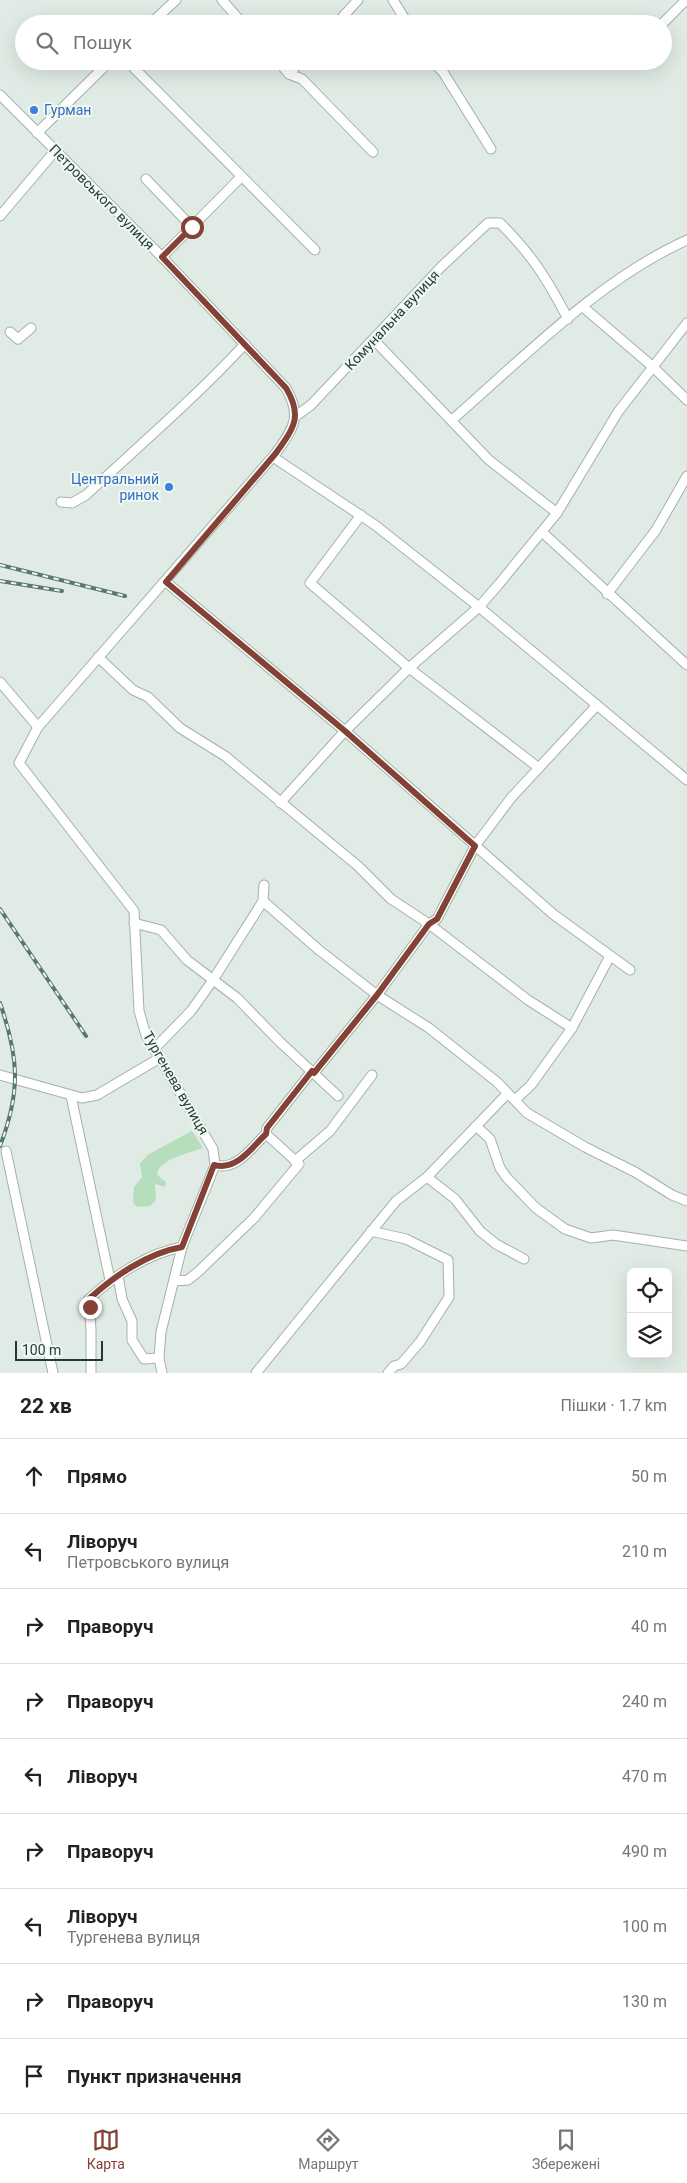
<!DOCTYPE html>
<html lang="uk">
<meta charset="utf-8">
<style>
:root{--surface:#fff;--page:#f6f6f6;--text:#222;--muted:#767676;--line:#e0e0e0;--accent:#844135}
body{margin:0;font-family:Roboto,sans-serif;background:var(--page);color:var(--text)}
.controls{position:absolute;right:15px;bottom:15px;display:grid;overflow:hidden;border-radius:8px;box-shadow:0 5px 20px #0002}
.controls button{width:45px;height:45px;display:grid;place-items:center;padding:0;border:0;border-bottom:1px solid var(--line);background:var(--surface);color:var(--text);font:25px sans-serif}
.scale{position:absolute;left:15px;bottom:12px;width:88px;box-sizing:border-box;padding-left:5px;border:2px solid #1f3c32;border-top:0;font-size:14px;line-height:18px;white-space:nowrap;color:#1f3c32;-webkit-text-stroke:4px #eff8f3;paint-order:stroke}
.stop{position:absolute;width:15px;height:15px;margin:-11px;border:4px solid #844135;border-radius:50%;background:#fff}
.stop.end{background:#844135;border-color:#fff;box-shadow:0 1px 5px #0008}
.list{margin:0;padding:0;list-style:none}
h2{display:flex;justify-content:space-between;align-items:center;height:65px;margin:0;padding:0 20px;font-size:21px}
h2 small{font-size:16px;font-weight:400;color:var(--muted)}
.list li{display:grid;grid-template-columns:32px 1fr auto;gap:15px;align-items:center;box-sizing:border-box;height:75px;padding:0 20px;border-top:1px solid var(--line)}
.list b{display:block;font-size:19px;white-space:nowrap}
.list p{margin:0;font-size:16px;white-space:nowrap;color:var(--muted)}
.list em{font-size:16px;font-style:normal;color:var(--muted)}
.icon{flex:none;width:28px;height:28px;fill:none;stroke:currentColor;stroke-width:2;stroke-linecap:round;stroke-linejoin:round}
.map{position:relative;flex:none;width:687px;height:1373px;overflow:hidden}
.search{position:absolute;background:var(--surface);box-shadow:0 5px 20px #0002;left:15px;right:15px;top:15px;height:55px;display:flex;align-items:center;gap:12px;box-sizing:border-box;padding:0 18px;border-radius:28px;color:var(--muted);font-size:19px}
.sheet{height:740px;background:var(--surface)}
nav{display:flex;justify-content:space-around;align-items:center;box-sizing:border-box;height:70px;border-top:1px solid var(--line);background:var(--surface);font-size:14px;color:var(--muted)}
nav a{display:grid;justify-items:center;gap:2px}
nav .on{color:var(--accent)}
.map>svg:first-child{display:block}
.green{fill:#b6debd}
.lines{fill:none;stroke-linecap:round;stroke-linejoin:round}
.minor-casing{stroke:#a2b3ab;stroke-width:11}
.minor{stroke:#fff;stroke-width:9}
.rail-casing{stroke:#59786d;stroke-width:4}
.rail{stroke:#eff8f3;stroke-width:2;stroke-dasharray:5.5;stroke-linecap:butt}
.route{stroke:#844135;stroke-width:6}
.shop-dot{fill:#3f7fe0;stroke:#eff8f3;stroke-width:2}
.labels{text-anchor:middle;stroke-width:4;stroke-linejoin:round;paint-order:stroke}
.shop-label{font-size:14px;fill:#366cbe;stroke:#eff8f3;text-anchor:start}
.street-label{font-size:14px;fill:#1f3c32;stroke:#eff8f3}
</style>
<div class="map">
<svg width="687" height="1373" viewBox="0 0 687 1373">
<rect width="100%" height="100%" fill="#dfebe4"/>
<path class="green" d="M 192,1131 L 203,1148 C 190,1153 158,1159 157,1175 L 166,1182 L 165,1187 L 155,1184 L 156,1200 L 150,1206 L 137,1207 L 133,1203 L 134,1187 L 142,1177 L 140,1163 L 149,1154 Z"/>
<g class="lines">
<defs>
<g id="minor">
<polyline points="222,0 243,24"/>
<polyline points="393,0 408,24"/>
<polyline points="150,24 176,0"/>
<polyline points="336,24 358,0"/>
<polyline points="662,24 686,0"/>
<polyline points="127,61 315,250"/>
<polyline points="278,61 289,74 301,61"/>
<polyline points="432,61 443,72 491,149"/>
<polyline points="289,74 302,79 373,152"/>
<path d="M 0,95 L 162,257 L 286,388 C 302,416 294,428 276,453 L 38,727 L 19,763 L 134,911 L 139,1011 L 146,1035 L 213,1149 L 215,1165 L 182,1247 L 161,1332 L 159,1358 L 162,1373"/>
<polyline points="37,133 110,61"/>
<polyline points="146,179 192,227"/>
<polyline points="0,216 55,151"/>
<polyline points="162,257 241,177"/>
<polyline points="583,307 652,366 687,400"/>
<polyline points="10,332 18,339 31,328"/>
<polyline points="374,340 489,460 557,513"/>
<path d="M 296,416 L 311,405 L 441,267 L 488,223 L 500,223 C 533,256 547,279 568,319"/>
<path d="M 452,420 C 523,358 600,279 687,240"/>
<polyline points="273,457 375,525 479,607 687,780"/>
<path d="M 61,502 L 72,503 L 86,495 C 140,445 195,398 245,344"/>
<polyline points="361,515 310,583 409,668 539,768"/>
<polyline points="542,532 687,665"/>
<polyline points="166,582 345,731 553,914 630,970"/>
<polyline points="607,594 656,530 687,476"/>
<polyline points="98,657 133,690 148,697 180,728 225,756 358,866 391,899 429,924 528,1000 572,1028"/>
<polyline points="0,682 38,727"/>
<polyline points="280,803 345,731 409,668 479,607 499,584 557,513 618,412 687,323"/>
<polyline points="263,901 319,950 377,995 429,1028 497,1082 527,1113 585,1147 635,1172 672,1195 687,1201"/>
<polyline points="134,923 161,930 187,960 237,998 280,1042 338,1096"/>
<polyline points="154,1049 191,1011 213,980 263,901 264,885"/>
<polyline points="314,1073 377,995 429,924 437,919 475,846 511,798 597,705"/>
<polyline points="0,1075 82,1098 97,1095 158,1059"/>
<polyline points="71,1096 110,1280"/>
<polyline points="515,1100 531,1085 572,1028 610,956"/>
<polyline points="476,1126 490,1139 500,1168 507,1178 536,1208 565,1229 591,1238 613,1235 687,1246"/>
<polyline points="6,1151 53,1373"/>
<polyline points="295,1161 330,1131 372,1075"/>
<path d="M 215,1165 C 237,1171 251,1148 266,1134 L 267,1128 L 312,1071"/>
<polyline points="427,1177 455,1199 480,1231 496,1244 524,1259"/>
<polyline points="371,1231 406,1239 448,1260 449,1297 420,1342 401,1364 394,1366 388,1373"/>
<polyline points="118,1276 122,1299 132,1321 132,1340 144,1359 159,1358"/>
<polyline points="174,1281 188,1280 199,1271 254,1218 299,1164 266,1134"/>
<path d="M 91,1373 L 91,1330 L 89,1299 C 114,1276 148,1253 182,1247"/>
<polyline points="256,1373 396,1201 427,1177 507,1094"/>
</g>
</defs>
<use href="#minor" class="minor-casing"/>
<use href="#minor" class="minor"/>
<defs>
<g id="rail">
<polyline points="0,565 125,596"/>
<polyline points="0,581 62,591"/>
<polyline points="0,909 86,1036"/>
<path d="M 0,1003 C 19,1058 21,1091 0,1146"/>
</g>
</defs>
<use href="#rail" class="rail-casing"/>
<use href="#rail" class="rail"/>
</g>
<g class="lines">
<path class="route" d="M 90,1307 L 89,1299 C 114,1276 148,1253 182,1247 L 214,1165 C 237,1171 251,1148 266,1134 L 267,1128 L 312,1071 L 314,1073 L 377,995 L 429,924 L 437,919 L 475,846 L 345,731 L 166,582 L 276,453 C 294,428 303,416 286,388 L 162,257 L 192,227"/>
</g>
<g class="shop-dot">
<circle cx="34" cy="110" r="5"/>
<circle cx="169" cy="487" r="5"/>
</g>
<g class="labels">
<g class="shop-label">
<text x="44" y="115">Гурман</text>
<text x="159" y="484" text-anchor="end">Центральний<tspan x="159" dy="16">ринок</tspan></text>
</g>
<g class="street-label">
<text transform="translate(102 197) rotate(45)" y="5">Петровського вулиця</text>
<text transform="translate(392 320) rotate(-47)" y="5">Комунальна вулиця</text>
<text transform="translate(176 1083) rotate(60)" y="5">Тургенева вулиця</text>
</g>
</g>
</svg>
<div class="controls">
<button><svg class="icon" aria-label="locate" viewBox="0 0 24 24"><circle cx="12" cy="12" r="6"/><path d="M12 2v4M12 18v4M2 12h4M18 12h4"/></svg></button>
<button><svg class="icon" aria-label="layers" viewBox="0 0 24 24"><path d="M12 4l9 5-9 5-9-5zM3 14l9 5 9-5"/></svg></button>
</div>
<div class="scale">100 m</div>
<div class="stop" style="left:192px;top:227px"></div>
<div class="stop end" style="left:90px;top:1307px"></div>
<div class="search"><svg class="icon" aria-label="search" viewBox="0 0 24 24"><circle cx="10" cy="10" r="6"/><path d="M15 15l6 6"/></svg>Пошук</div>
</div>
<section class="sheet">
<h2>22 хв<small>Пішки · 1.7 km</small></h2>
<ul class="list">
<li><svg class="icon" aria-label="ahead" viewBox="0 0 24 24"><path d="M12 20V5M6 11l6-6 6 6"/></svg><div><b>Прямо</b></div><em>50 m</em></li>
<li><svg class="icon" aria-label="left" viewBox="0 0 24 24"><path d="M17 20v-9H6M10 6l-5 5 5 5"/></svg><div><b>Ліворуч</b><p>Петровського вулиця</p></div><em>210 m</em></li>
<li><svg class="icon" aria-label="right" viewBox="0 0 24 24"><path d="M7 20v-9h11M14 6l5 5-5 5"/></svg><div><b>Праворуч</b></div><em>40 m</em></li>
<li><svg class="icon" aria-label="right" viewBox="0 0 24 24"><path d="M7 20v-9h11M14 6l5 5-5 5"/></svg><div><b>Праворуч</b></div><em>240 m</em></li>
<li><svg class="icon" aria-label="left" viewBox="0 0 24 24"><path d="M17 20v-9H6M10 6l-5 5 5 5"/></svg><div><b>Ліворуч</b></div><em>470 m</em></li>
<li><svg class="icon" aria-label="right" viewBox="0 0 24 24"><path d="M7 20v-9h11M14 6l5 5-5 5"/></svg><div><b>Праворуч</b></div><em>490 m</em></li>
<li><svg class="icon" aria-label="left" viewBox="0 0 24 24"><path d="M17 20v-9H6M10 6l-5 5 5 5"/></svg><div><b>Ліворуч</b><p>Тургенева вулиця</p></div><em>100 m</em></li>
<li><svg class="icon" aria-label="right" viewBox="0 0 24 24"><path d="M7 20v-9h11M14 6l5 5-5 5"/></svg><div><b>Праворуч</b></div><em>130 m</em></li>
<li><svg class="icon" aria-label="arrive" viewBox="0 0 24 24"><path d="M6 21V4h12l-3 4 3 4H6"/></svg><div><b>Пункт призначення</b></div></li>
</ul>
</section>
<nav>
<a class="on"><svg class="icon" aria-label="map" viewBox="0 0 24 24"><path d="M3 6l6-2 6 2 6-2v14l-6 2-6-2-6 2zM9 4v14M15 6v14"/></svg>Карта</a>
<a><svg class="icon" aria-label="directions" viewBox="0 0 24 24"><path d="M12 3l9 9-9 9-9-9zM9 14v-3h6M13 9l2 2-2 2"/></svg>Маршрут</a>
<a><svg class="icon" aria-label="saved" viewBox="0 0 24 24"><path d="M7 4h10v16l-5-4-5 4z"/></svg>Збережені</a>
</nav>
